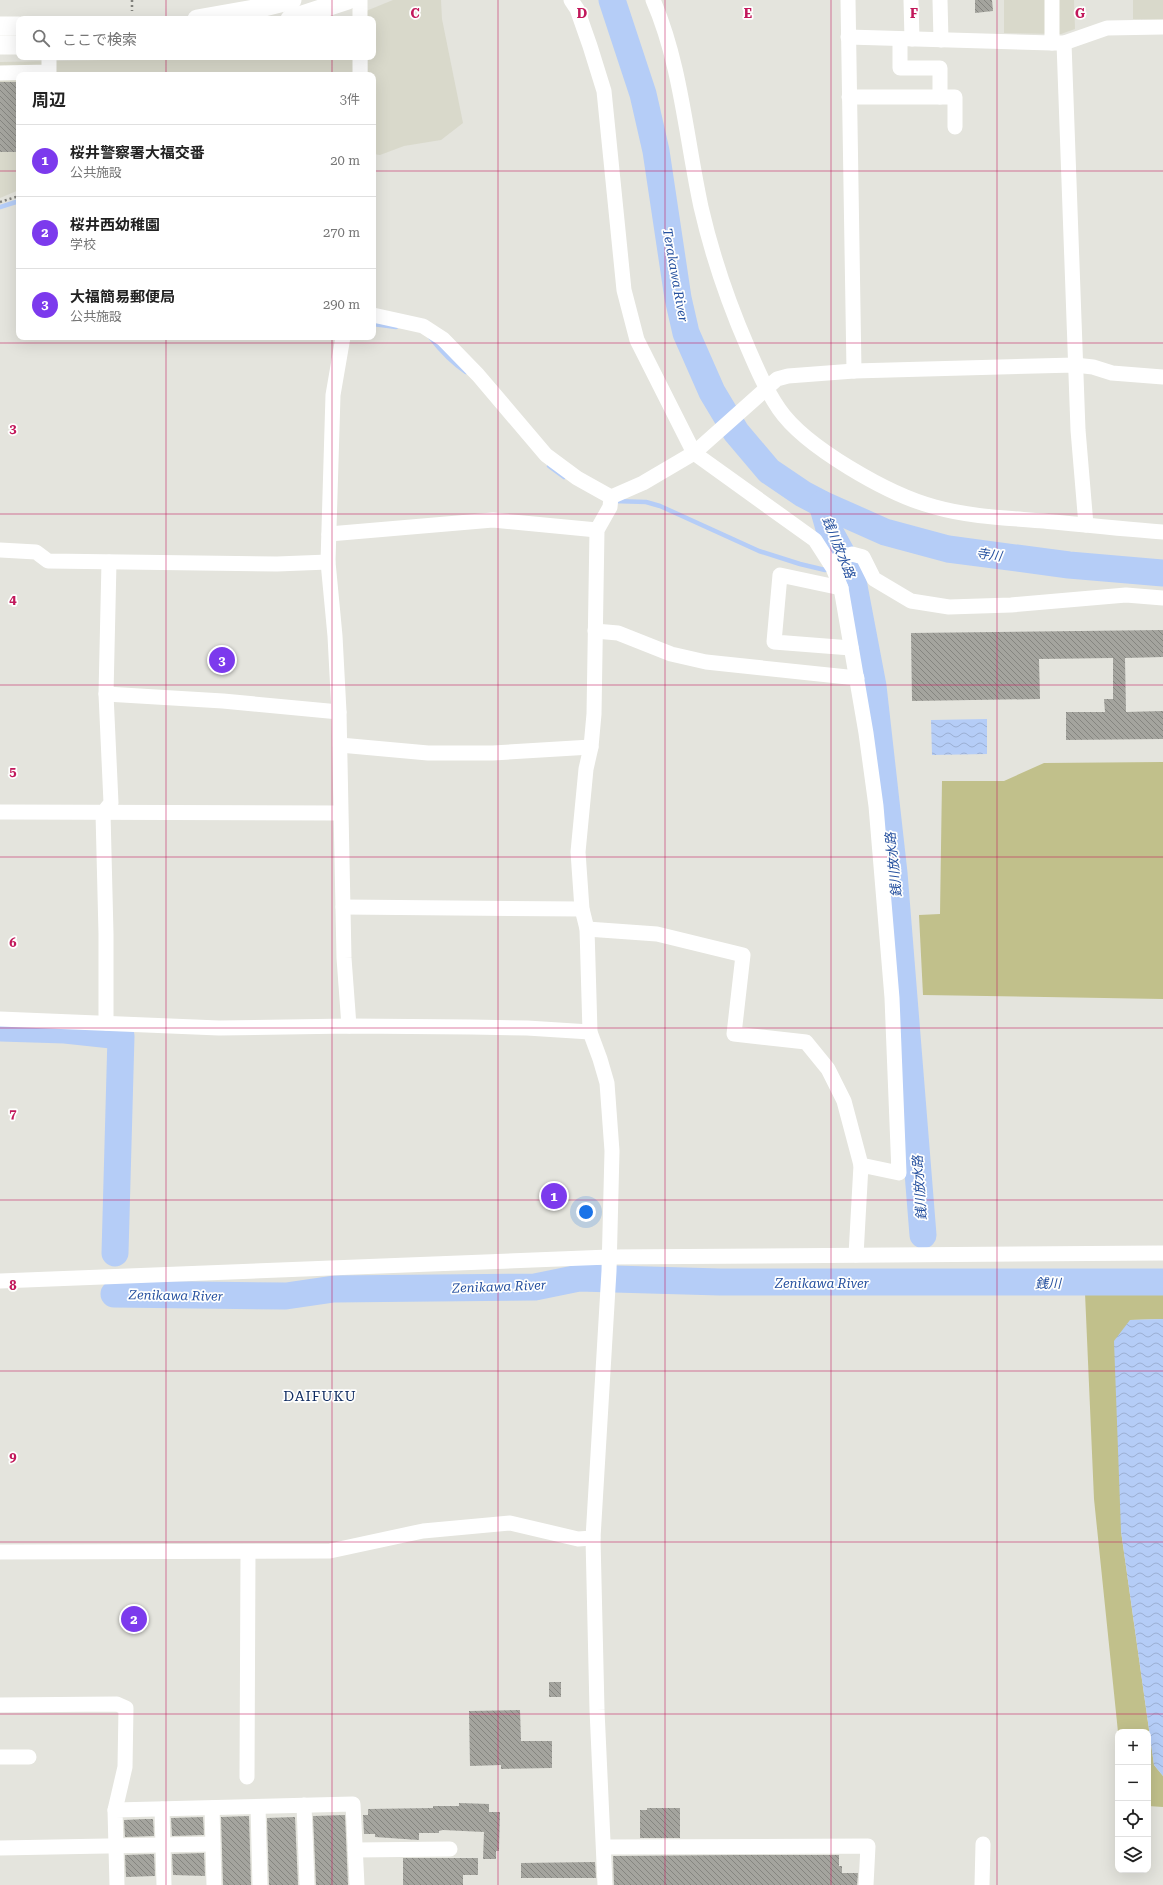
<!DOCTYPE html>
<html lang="ja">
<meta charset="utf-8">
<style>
:root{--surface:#fff;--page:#f2f2f2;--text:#222;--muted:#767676;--line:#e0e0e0;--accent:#7c3aed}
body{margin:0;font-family:"Roboto Serif","Noto Sans JP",serif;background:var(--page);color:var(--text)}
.controls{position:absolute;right:12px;bottom:12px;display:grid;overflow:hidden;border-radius:8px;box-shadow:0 4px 16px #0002}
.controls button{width:36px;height:36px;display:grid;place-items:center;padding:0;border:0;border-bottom:1px solid var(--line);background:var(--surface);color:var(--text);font:20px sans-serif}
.you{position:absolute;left:586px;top:1212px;width:14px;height:14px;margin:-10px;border:3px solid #fff;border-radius:50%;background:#1a73e8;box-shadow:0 0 0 6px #1a73e833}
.badge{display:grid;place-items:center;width:26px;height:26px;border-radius:50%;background:var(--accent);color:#fff;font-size:13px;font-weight:700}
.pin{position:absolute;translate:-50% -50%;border:2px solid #fff;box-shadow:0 1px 4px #0006}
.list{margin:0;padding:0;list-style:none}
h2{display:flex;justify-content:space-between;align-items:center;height:52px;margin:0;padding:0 16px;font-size:17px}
h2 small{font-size:13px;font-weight:400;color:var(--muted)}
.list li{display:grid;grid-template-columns:26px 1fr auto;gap:12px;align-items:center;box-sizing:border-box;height:72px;padding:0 16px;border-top:1px solid var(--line)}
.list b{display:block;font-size:15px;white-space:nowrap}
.list p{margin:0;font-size:13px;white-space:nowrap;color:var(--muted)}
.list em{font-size:13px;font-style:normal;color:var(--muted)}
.icon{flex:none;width:22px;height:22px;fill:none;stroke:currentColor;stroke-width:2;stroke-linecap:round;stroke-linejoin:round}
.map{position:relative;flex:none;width:1163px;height:1885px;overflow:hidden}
.search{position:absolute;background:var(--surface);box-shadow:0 4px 16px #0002;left:16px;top:16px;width:360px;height:44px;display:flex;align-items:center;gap:10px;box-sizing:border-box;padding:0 14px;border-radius:8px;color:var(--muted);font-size:15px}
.panel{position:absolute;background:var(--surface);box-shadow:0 4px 16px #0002;left:16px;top:72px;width:360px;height:268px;border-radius:8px}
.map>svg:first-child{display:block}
.built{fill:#d9d9cb}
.green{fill:#c1c08b}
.water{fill:url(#water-waves)}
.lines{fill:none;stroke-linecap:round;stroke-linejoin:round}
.stream{stroke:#b5cdf7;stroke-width:4.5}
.river{stroke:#b5cdf7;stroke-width:27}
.building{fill:url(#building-back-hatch)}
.path{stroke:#81817c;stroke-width:2.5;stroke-dasharray:2 3;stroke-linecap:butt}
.minor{stroke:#fff;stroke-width:15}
.major{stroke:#fff;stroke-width:19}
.grid{fill:none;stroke:#c2185b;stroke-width:1;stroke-opacity:0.55}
.labels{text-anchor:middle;stroke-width:3.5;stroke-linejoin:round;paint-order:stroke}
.water-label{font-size:13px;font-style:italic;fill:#25509f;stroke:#fffffe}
.quarter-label{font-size:14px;letter-spacing:1px;fill:#112d62;stroke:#fffffe}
.grid-label{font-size:13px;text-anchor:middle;font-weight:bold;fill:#c2185b;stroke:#fffffe;stroke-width:3.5;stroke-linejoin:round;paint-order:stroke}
</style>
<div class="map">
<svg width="1163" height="1885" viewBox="0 0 1163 1885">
<defs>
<pattern id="water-waves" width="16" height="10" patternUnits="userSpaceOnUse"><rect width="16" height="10" fill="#b5cdf7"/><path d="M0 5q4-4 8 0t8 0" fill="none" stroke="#9bafd3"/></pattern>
<pattern id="building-back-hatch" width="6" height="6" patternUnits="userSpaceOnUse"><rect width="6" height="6" fill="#a4a49e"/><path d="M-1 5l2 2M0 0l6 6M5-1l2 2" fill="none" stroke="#858580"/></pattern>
</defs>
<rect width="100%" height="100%" fill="#e4e4dd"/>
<g class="built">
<polygon points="393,0 441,0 442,19 463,123 441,140 404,146 380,155 373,154 373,75 368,75 368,57 373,57 373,19 367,19 366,11"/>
<polygon points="1004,0 1074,0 1075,29 1061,34 1004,33"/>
<polygon points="1133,0 1163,0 1163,20 1133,19"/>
<polygon points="178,57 353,57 353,75 19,75 19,190 0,198 0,62 158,59"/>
</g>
<g class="green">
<polygon points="1163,762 1163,999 923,995 919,915 940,914 942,781 1004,781 1044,763"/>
<polygon points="1163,1290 1163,1319 1130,1320 1121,1531 1154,1765 1163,1776 1163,1807 1148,1806 1148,1732 1118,1732 1094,1499 1085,1293"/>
</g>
<g class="water">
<polygon points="987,719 987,754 932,755 931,720"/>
<polygon points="1163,1319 1163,1776 1154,1765 1121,1531 1114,1341 1130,1320"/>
</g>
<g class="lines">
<g class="stream">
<polyline points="0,207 19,201"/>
<polyline points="373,324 396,327"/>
<path d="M 430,337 C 440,350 452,363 466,372"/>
<polyline points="549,466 564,477"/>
<polyline points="613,501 646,502 660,506 759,551 800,564 825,570 848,565"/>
</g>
<g class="river">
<polyline points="612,0 643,94 656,151 678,298 686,333 712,392 736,432 769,471 803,494 822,504 885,532 948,549 1069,565 1163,573"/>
<polyline points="822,504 830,532 848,565 854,586 873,686 894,873 923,1235"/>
<polyline points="0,1028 65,1030 121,1036 115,1253"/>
<polyline points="114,1294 286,1296 334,1289 535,1287 579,1278 720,1282 1163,1282"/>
</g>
</g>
<g class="building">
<polygon points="975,0 992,0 993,11 975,13"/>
<rect x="0" y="82" width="19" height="70"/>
<polygon points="1163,630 1163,657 1125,658 1126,712 1163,711 1163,739 1066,740 1066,712 1105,712 1104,699 1113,699 1113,658 1039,659 1040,699 912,701 911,633"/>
<rect x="549" y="1682" width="12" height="15"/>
<polygon points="520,1710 521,1741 552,1741 552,1768 501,1769 501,1765 470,1766 469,1711"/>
<polygon points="459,1803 489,1804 489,1812 500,1812 499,1851 496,1851 496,1859 483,1859 484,1832 443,1830 439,1831 439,1833 419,1833 419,1840 375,1837 375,1834 364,1834 363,1815 368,1815 368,1809 433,1808 433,1806 459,1806"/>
<polygon points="647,1808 680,1808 680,1838 640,1838 640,1810 647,1810"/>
<polygon points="345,1815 348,1885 316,1885 313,1816"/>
<polygon points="249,1816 251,1885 223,1885 221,1817"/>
<polygon points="203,1817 204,1835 172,1836 171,1818"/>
<polygon points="295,1817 298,1885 269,1885 267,1818"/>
<polygon points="145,1819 153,1819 154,1836 125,1837 124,1820"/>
<polygon points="204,1853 205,1876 173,1875 172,1854"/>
<polygon points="154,1854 155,1876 126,1877 125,1855"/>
<polygon points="739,1855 839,1855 839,1866 842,1866 842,1873 858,1873 857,1885 614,1885 613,1856"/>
<polygon points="403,1858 478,1858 478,1875 463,1875 463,1885 403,1885"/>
<polygon points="595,1862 596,1878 521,1878 521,1863"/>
</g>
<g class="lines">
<g class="path">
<polyline points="132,0 132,11"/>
<polyline points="0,202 19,196"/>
</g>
<g class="minor">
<polyline points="360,0 360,19"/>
<polyline points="571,0 577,9 590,46 604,91 624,290 637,340 694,453 815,540 833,568 841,588 866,733 876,806 892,998 899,1173 861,1165 856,1255"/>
<path d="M 653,0 C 681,64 686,138 701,207 C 712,255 728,302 748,348 C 757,369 766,390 779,409 C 805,447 889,495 935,507 C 970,517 1008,518 1044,521 C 1084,525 1123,529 1163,532"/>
<polyline points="848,0 854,371"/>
<polyline points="911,0 912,39"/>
<polyline points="940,0 941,40"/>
<polyline points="848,37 1052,43 1064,43 1107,28 1163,27"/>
<polyline points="900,39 900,68 940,68 940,97"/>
<polyline points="1052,43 1052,0"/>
<polyline points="1064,43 1078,430 1086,525"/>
<polyline points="360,57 360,75"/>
<polyline points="0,73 49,72 49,57"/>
<polyline points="849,97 955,97 955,127"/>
<polyline points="373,315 423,326 443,339 478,375 546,455 577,478 611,497"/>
<polyline points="343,337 333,395 328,562 335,636 339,712 344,958 349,1026"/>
<polyline points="611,497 643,483 694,453 777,379 788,376 854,371 1075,365 1093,367 1112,373 1163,377"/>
<polyline points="329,534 493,520 597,530"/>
<polyline points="0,550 36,552 48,561 277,564 328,562"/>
<polyline points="830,563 852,554 863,557 874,579 911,601 949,607 1011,605 1126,595 1163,598"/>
<polyline points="841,588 780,575 774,642 851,648"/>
<polyline points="595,631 618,633 671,654 706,662 857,678"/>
<polyline points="106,694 223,701 339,712"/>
<polyline points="340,745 428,753 493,753 591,747"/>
<polyline points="0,812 340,813"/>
<polyline points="343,907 582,909"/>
<polyline points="587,929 657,934 743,955 734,1034 806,1042 828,1069 844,1101 861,1165"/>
<polyline points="0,1019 219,1028 349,1026 471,1027 527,1028 590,1032"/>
<polyline points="106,1023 106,934 103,813 111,803 106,694 109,562"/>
<polyline points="0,1281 609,1257 1163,1253"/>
<polyline points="0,1552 330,1551 423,1531 510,1523 578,1539 593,1538"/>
<polyline points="0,1705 117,1704 126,1708 125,1767 115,1810"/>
<polyline points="0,1757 29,1757"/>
<polyline points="247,1777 248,1552"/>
<polyline points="304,1805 307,1885"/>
<polyline points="258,1807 260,1885"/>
<polyline points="212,1808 214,1885"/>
<polyline points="162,1809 164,1885"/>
<polyline points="604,1847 868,1846 866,1885"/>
<polyline points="0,1848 213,1844"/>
<polyline points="355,1850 450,1849"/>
<polyline points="117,1885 115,1810 353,1804 357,1885"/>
<polyline points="605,1885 597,1710 593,1538 609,1271 612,1151 607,1083 600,1059 590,1032 587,929 582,909 578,852 586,769 591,747 594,714 597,530 610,507 611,497"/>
<polyline points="982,1885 983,1844"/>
</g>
<g class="major">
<polyline points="197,19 260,8 292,0"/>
<polyline points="290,19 348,0"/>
<polyline points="0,26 19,26"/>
<polyline points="0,45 19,45"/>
</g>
</g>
<path class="grid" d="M 166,0 L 166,19M 332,0 L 332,19M 498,0 L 498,1885M 665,0 L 665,1885M 831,0 L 831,1885M 997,0 L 997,1885M 166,57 L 166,75M 332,57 L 332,75M 0,171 L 19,171M 373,171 L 1163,171M 166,337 L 166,1885M 332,337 L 332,1885M 0,343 L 1163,343M 0,514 L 1163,514M 0,685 L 1163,685M 0,857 L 1163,857M 0,1028 L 1163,1028M 0,1200 L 1163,1200M 0,1371 L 1163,1371M 0,1542 L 1163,1542M 0,1714 L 1163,1714"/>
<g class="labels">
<g class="water-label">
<text transform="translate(676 275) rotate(80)" y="5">Terakawa River</text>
<text transform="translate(839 547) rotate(68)" y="5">銭川放水路</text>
<text transform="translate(989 554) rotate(8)" y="5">寺川</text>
<text transform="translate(893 865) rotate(-96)" y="5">銭川放水路</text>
<text transform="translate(919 1188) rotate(-94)" y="5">銭川放水路</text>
<text x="822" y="1288">Zenikawa River</text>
<text x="1048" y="1288">銭川</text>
<text transform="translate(499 1286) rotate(-2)" y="5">Zenikawa River</text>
<text transform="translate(176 1295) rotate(1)" y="5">Zenikawa River</text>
</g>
<g class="quarter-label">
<text x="320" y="1401">DAIFUKU</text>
</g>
</g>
<g class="grid-label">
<text x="415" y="18">C</text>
<text x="582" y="18">D</text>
<text x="748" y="18">E</text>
<text x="914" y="18">F</text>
<text x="1080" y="18">G</text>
<text x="13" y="433">3</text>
<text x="13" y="604">4</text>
<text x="13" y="776">5</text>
<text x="13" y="947">6</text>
<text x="13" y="1118">7</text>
<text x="13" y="1290">8</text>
<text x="13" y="1461">9</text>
</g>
</svg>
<div class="controls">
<button>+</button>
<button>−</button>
<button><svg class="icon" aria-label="locate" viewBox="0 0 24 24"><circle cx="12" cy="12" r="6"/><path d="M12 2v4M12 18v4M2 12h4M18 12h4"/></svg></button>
<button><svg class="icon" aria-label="layers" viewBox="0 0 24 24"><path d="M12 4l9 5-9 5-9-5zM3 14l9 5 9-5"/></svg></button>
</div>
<div class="you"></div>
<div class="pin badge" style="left:554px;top:1196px">1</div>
<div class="pin badge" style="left:134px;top:1619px">2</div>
<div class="pin badge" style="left:222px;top:660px">3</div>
<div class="search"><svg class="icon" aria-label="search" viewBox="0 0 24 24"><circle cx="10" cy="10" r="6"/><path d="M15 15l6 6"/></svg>ここで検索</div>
<section class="panel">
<h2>周辺<small>3件</small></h2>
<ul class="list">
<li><span class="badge">1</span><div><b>桜井警察署大福交番</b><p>公共施設</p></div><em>20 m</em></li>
<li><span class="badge">2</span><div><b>桜井西幼稚園</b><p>学校</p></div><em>270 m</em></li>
<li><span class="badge">3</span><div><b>大福簡易郵便局</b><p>公共施設</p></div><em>290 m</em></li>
</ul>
</section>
</div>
